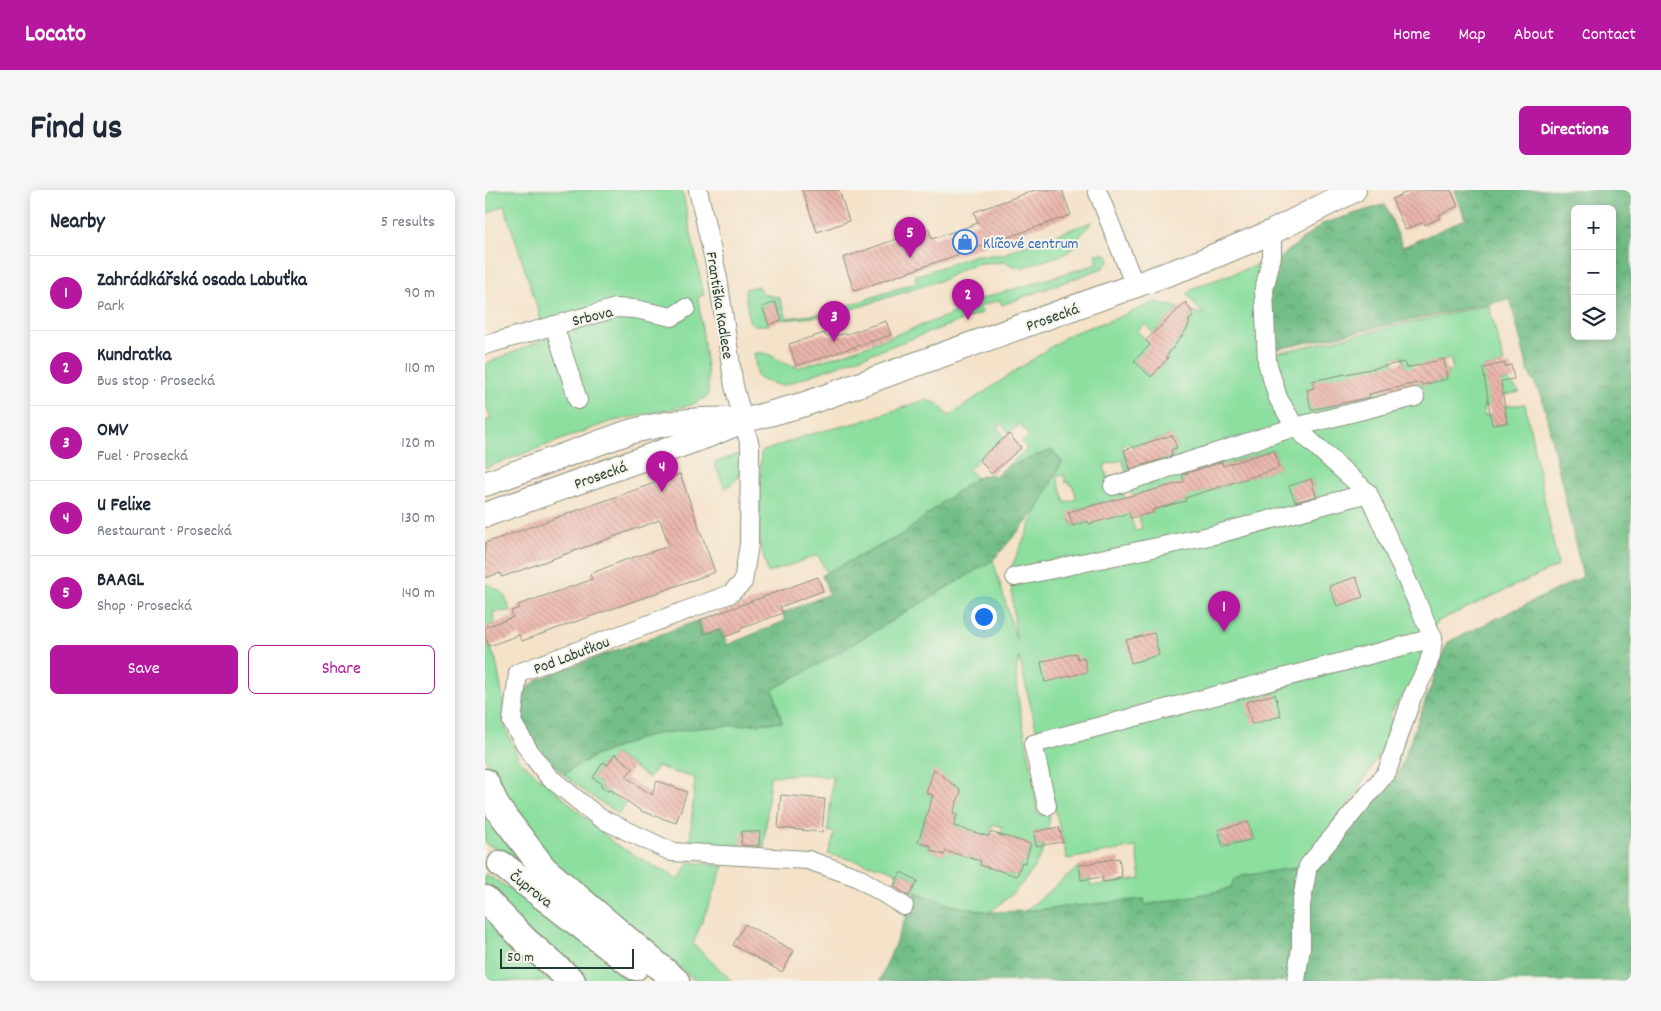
<!DOCTYPE html>
<meta charset="utf-8">
<style>
:root{--surface:#fff;--page:#f6f6f7;--text:#1f2937;--muted:#747a83;--line:#e0e1e3;--accent:#b5179e}
body{margin:0;font-family:Dekko,sans-serif;background:var(--page);color:var(--text)}
.controls{position:absolute;right:15px;top:15px;display:grid;overflow:hidden;border-radius:8px;box-shadow:0 2px 12px #0003}
.controls button{width:45px;height:45px;display:grid;place-items:center;padding:0;border:0;border-bottom:1px solid var(--line);background:var(--surface);color:var(--text);font:25px sans-serif}
.scale{position:absolute;left:15px;bottom:12px;width:134px;box-sizing:border-box;padding-left:5px;border:2px solid #1f3d34;border-top:0;font-size:14px;line-height:18px;white-space:nowrap;color:#1f3d34;-webkit-text-stroke:4px #f7f3e8;paint-order:stroke}
.you{position:absolute;left:498px;top:426px;width:18px;height:18px;margin:-12px;border:4px solid #fff;border-radius:50%;background:#1a73e8;box-shadow:0 0 0 8px #1a73e833}
.badge{display:grid;place-items:center;width:32px;height:32px;border-radius:50%;background:var(--accent);color:#fff;font-size:16px;font-weight:700}
.pin{position:absolute;translate:-50% -41px;filter:drop-shadow(0 1px 2px #0008)}
.pin::after{content:'';position:absolute;top:26px;width:18px;height:15px;background:inherit;clip-path:polygon(0 0,100% 0,50% 100%)}
.list{margin:0;padding:0;list-style:none}
h2{display:flex;justify-content:space-between;align-items:center;height:65px;margin:0;padding:0 20px;font-size:21px}
h2 small{font-size:16px;font-weight:400;color:var(--muted)}
.list li{display:grid;grid-template-columns:32px 1fr auto;gap:15px;align-items:center;box-sizing:border-box;height:75px;padding:0 20px;border-top:1px solid var(--line)}
.list b{display:block;font-size:19px;white-space:nowrap}
.list p{margin:0;font-size:16px;white-space:nowrap;color:var(--muted)}
.list em{font-size:16px;font-style:normal;color:var(--muted)}
.actions{display:flex;gap:10px;padding:15px 20px}
.actions a{flex:1;padding:11px 0;border:1px solid var(--accent);border-radius:8px;text-align:center;font-size:18px;color:var(--accent)}
.actions .main{background:var(--accent);color:#fff}
.icon{flex:none;width:28px;height:28px;fill:none;stroke:currentColor;stroke-width:2;stroke-linecap:round;stroke-linejoin:round}
.map{position:relative;flex:none;width:1146px;height:791px;overflow:hidden;border-radius:8px}
header{display:flex;align-items:center;gap:30px;box-sizing:border-box;height:70px;padding:0 25px;background:var(--accent);color:#fff}
header strong{font-size:24px}
nav{display:flex;gap:28px;margin-inline-start:auto;font-size:18px}
.intro{display:flex;align-items:center;justify-content:space-between;box-sizing:border-box;height:120px;padding:0 30px}
h1{margin:0;font-size:35px}
.button{padding:12px 22px;border-radius:8px;background:var(--accent);color:#fff;font-size:18px;font-weight:700}
main{display:flex;gap:30px;padding:0 30px}
aside{flex:1;background:var(--surface);border-radius:8px;box-shadow:0 2px 12px #0003}
.map>svg:first-child{display:block}
.green{fill:#8ddfa0;stroke:#568e6a;fill-rule:evenodd}
.forest{fill:url(#forest-crowns);stroke:#487e5d;fill-rule:evenodd}
.building{fill:url(#building-back-hatch)}
.lines{fill:none;stroke-linecap:round;stroke-linejoin:round}
.street-casing{stroke:#8a907e;stroke-width:20}
.secondary-casing{stroke:#8a907e;stroke-width:26}
.primary-casing{stroke:#8a907e;stroke-width:29}
.street{stroke:#fff;stroke-width:18}
.secondary{stroke:#fff;stroke-width:24}
.primary{stroke:#fff;stroke-width:26}
.labels{text-anchor:middle;stroke-width:4;stroke-linejoin:round;paint-order:stroke}
.shop-label{font-size:16px;fill:#366cbe;stroke:#f7f3e8;text-anchor:start}
.street-label{font-size:16px;fill:#1f3d34;stroke:#f7f3e8}
</style>
<header>
<strong>Locato</strong>
<nav><a>Home</a><a>Map</a><a>About</a><a>Contact</a></nav>
</header>
<div class="intro"><h1>Find us</h1><a class="button">Directions</a></div>
<main>
<aside>
<h2>Nearby<small>5 results</small></h2>
<ul class="list">
<li><span class="badge">1</span><div><b>Zahrádkářská osada Labuťka</b><p>Park</p></div><em>90 m</em></li>
<li><span class="badge">2</span><div><b>Kundratka</b><p>Bus stop · Prosecká</p></div><em>110 m</em></li>
<li><span class="badge">3</span><div><b>OMV</b><p>Fuel · Prosecká</p></div><em>120 m</em></li>
<li><span class="badge">4</span><div><b>U Felixe</b><p>Restaurant · Prosecká</p></div><em>130 m</em></li>
<li><span class="badge">5</span><div><b>BAAGL</b><p>Shop · Prosecká</p></div><em>140 m</em></li>
</ul>
<div class="actions"><a class="main">Save</a><a>Share</a></div>
</aside>
<div class="map">
<svg width="1146" height="791" viewBox="0 0 1146 791">
<defs>
<pattern id="forest-crowns" width="20" height="18" patternUnits="userSpaceOnUse" patternTransform="scale(1.25)"><rect width="20" height="18" fill="#72be86"/><path d="M2 6a3 3 0 1 1 6 0M12 15a3 3 0 1 1 6 0" fill="none" stroke="#5d9c6e"/></pattern>
<pattern id="building-back-hatch" width="6" height="6" patternUnits="userSpaceOnUse" patternTransform="scale(1.25)"><rect width="6" height="6" fill="#ecb5ab"/><path d="M-1 5l2 2M0 0l6 6M5-1l2 2" fill="none" stroke="#bf948c"/></pattern>
</defs>
<rect width="100%" height="100%" fill="#f7f3e8"/>
<filter id="ink" filterUnits="userSpaceOnUse"><feTurbulence type="fractalNoise" baseFrequency=".02" numOctaves="2"/><feDisplacementMap in="SourceGraphic" scale="10" xChannelSelector="R" yChannelSelector="G"/><feConvolveMatrix kernelMatrix="1 2 1 2 8 2 1 2 1" color-interpolation-filters="sRGB"/></filter>
<filter id="wash" filterUnits="userSpaceOnUse"><feTurbulence type="fractalNoise" baseFrequency=".0096" numOctaves="4" result="noise"/><feDisplacementMap in="SourceGraphic" scale="20" xChannelSelector="R" yChannelSelector="G"/><feGaussianBlur stdDeviation="1.12" result="paint"/><feColorMatrix in="noise" values="0 0 0 0 0 0 0 0 0 0 0 0 0 0 0 0 0 1.4 0 .05"/><feComposite in="paint" operator="in"/></filter>
<g filter="url(#wash)">
<rect width="100%" height="100%" fill="#f4e2c9"/>
<g class="green">
<polygon points="0,0 197,0 219,105 213,107 223,186 223,206 206,215 124,232 0,278 0,231 6,229 0,213 0,174 60,149 54,122 19,15 0,25"/>
<path d="M 607,32 L 590,52 L 592,55 L 580,64 L 536,78 L 531,77 L 520,72 L 495,73 L 481,77 L 460,89 L 349,125 L 297,130 L 290,112 L 277,117 L 284,135 L 268,135 L 264,131 L 260,101 L 261,99 L 273,96 C 276,105 285,106 294,107 L 302,128 L 341,123 L 432,92 L 430,86 L 491,65 L 517,65 L 532,58 Z"/>
<path d="M 617,63 L 623,65 L 625,69 L 618,78 L 517,115 L 515,110 L 495,116 L 497,123 L 297,196 L 279,191 L 272,187 L 269,163 C 289,160 293,175 311,176 L 312,178 L 359,164 L 462,126 L 495,109 L 613,74 L 610,64 Z"/>
<path d="M 780,72 L 787,164 L 1004,115 L 1019,174 L 998,178 L 1002,194 L 1023,190 L 1035,202 L 1018,205 L 1004,216 L 998,218 L 999,226 L 1006,225 L 1008,235 L 1022,233 L 1020,216 L 1040,214 L 1073,376 L 951,432 L 937,477 L 904,525 L 911,535 L 870,605 L 815,677 L 757,686 L 746,697 L 735,701 L 660,715 L 659,709 L 540,721 L 594,677 L 596,690 L 605,689 L 606,696 L 656,689 L 651,657 L 582,669 L 534,467 C 528,490 534,513 538,536 C 544,565 551,594 552,623 L 565,626 L 563,639 L 549,642 L 551,656 L 560,655 C 550,684 529,704 505,722 L 468,716 L 431,703 L 427,708 L 424,706 L 433,691 L 416,682 L 409,696 L 412,683 L 399,678 L 343,664 L 350,643 L 343,641 L 348,587 L 320,584 L 285,586 L 279,658 L 274,657 L 274,642 L 258,641 L 257,656 L 205,652 L 210,588 L 194,583 L 193,584 L 172,576 L 164,588 L 130,564 L 123,575 L 118,572 L 108,588 L 116,593 L 116,597 L 141,614 L 134,624 L 102,603 L 79,585 L 88,578 L 110,566 L 165,545 L 214,538 L 297,532 L 288,499 L 341,470 L 508,370 L 531,449 L 525,380 L 552,320 L 577,272 L 567,260 L 521,277 L 542,259 L 537,252 L 544,246 L 535,234 L 524,243 L 517,234 L 512,237 L 520,247 L 491,271 L 492,272 L 484,279 L 491,288 L 459,311 L 420,343 L 342,383 L 333,365 L 283,383 L 274,350 L 276,262 L 322,245 L 375,232 L 440,210 L 452,213 L 464,226 L 585,144 L 629,129 L 671,112 L 694,118 L 668,143 L 660,134 L 652,141 L 667,156 L 655,169 L 653,167 L 649,171 L 666,187 L 683,169 L 681,167 L 704,134 L 706,121 L 719,125 L 702,105 L 708,98 ZM 917,165 L 924,194 L 914,197 L 907,168 ZM 965,168 L 968,180 L 961,182 L 962,189 L 937,195 L 933,176 ZM 827,192 L 859,212 L 826,220 L 822,200 L 829,198 ZM 687,245 L 692,258 L 686,260 L 688,267 L 645,280 L 637,256 L 645,253 L 647,257 ZM 789,260 L 794,278 L 751,291 L 746,273 ZM 638,270 L 641,283 L 622,288 L 619,275 ZM 736,272 L 743,295 L 703,306 L 698,290 L 709,285 L 708,281 ZM 579,285 L 581,293 L 584,292 L 586,296 L 588,296 L 592,309 L 580,313 L 572,287 ZM 826,289 L 832,310 L 811,316 L 806,301 L 817,297 L 816,292 ZM 645,297 L 657,338 L 650,341 L 637,299 ZM 699,303 L 701,311 L 667,320 L 668,322 L 652,304 ZM 617,312 L 618,314 L 603,331 L 588,336 L 584,326 L 590,323 L 589,320 ZM 441,603 L 474,606 L 464,611 ZM 458,620 L 472,624 L 469,636 L 481,640 L 461,661 L 459,665 L 445,660 L 446,656 L 433,652 L 441,627 L 454,631 ZM 763,632 L 768,649 L 738,657 L 733,641 ZM 508,634 L 518,637 L 515,645 L 543,653 L 542,658 L 545,659 L 540,672 L 537,672 L 532,686 L 495,675 L 503,645 L 504,646 Z"/>
<path d="M 254,264 C 260,278 254,292 240,298 L 229,273 Z"/>
<polygon points="0,393 18,403 26,421 8,422 10,434 0,437"/>
<polygon points="0,447 11,470 18,509 18,532 33,567 37,573 65,596 130,654 194,690 204,672 239,676 208,754 247,791 211,791 68,673 45,643 18,602 0,567"/>
<polygon points="0,617 34,667 30,669 0,653"/>
<polygon points="0,684 60,719 155,791 0,791"/>
</g>
<g class="forest">
<path d="M 970,0 L 1146,0 L 1146,791 L 818,791 L 823,713 L 828,680 L 866,631 L 913,583 L 963,452 L 1098,387 L 1057,207 L 1044,183 L 1025,109 L 787,160 L 782,104 L 792,70 L 837,34 L 900,14 L 918,57 L 980,29 ZM 1090,19 L 1127,19 L 1127,146 L 1090,146 Z"/>
<path d="M 567,260 L 577,272 L 552,320 L 508,370 L 341,470 L 288,499 L 297,532 L 214,538 L 165,545 L 111,565 L 88,578 L 79,585 C 68,575 43,552 37,538 C 32,528 36,514 37,503 L 51,491 L 71,482 L 215,430 L 219,444 L 228,441 L 232,424 L 242,455 L 300,431 L 298,423 L 344,404 L 337,385 L 420,343 L 459,311 L 491,288 L 506,284 L 510,287 L 521,277 Z"/>
<polygon points="815,677 806,774 800,791 395,791 431,702 468,716 505,722 540,721 659,709 660,715 735,701 746,697 749,690 757,686"/>
</g>
<g id="blocks">
<g class="building">
<polygon points="317,0 354,0 364,31 332,42"/>
<polygon points="550,0 577,0 586,25 369,101 358,68 443,38 447,49 493,33 489,22"/>
<polygon points="927,0 966,0 973,16 954,25 955,28 940,35 939,32 920,40 907,9"/>
<polygon points="290,112 297,130 284,135 277,117"/>
<polygon points="701,112 709,126 704,130 704,134 702,139 681,167 683,168 666,187 649,171 665,155 661,150"/>
<polygon points="401,131 406,145 311,176 304,154 340,143 341,146 362,144"/>
<polygon points="959,169 962,189 937,195 936,192 884,204 885,207 826,220 822,200 829,198 827,191 919,172 921,178"/>
<polygon points="1020,173 1020,176 1026,175 1029,189 1016,191 1022,233 1007,235 998,178"/>
<polygon points="524,244 536,258 506,284 494,269"/>
<polygon points="687,245 692,258 686,260 687,266 645,279 639,260"/>
<polygon points="789,260 794,278 700,308 701,311 667,320 668,323 645,328 644,323 604,334 603,331 588,336 583,322 699,292 697,285 737,272 738,276"/>
<polygon points="195,284 230,382 37,451 34,445 4,456 0,447 0,437 28,427 26,421 34,418 33,415 100,392 107,389 105,384 140,370 184,356 175,330 17,387 15,383 0,388 0,353"/>
<polygon points="826,289 831,306 810,312 804,296"/>
<polygon points="333,387 338,401 295,417 298,423 255,439 256,441 239,447 236,438 219,444 215,430"/>
<polygon points="871,387 878,407 852,416 844,396"/>
<polygon points="669,443 674,465 646,473 641,450"/>
<polygon points="591,463 593,469 599,467 602,482 560,492 556,472"/>
<polygon points="790,504 796,526 767,534 761,512"/>
<polygon points="130,564 148,578 141,587 167,605 172,591 202,602 191,633 156,621 126,600 123,601 116,597 116,593 108,588 118,572 123,575"/>
<polygon points="449,579 476,601 468,623 472,624 469,636 502,646 504,646 505,642 546,654 540,673 537,672 532,686 495,675 496,671 461,661 459,665 445,660 446,656 433,652 448,605 441,603"/>
<polygon points="296,605 340,609 337,642 293,638"/>
<polygon points="763,632 768,649 738,657 733,640"/>
<polygon points="574,637 578,652 551,656 549,642"/>
<polygon points="257,641 275,642 274,656 256,655"/>
<polygon points="634,668 637,687 632,688 632,690 618,692 617,687 596,690 594,675"/>
<polygon points="416,682 433,691 424,706 409,696"/>
<polygon points="260,734 309,761 297,782 248,755"/>
</g>
</g>
</g>
<g filter="url(#ink)">
<use href="#blocks" fill-opacity="0" stroke="#8a907e" stroke-width="1"/>
<g class="lines">
<defs>
<g id="street">
<polyline points="213,0 233,88 249,196 265,256 264,354 258,392 245,404 33,483 27,532 46,564 64,587 115,628 187,662 323,670 372,687 419,716"/>
<polyline points="612,0 650,96"/>
<polyline points="787,42 787,66 779,100 782,172 793,208 810,237 883,303 948,448 946,465 941,480 927,507 902,582 823,676 816,715 816,757 811,791"/>
<polyline points="69,135 93,210"/>
<polyline points="0,155 131,118 150,119 187,127 201,118"/>
<polyline points="628,296 810,237 930,207"/>
<polyline points="530,387 729,345 883,303"/>
<polyline points="562,616 548,554 948,448"/>
</g>
<g id="secondary">
<path d="M 0,294 L 144,242 C 179,233 214,228 250,230"/>
<polyline points="0,325 224,245 258,231 320,214 710,74 787,42 869,0"/>
</g>
<g id="primary">
<polyline points="0,592 13,619 59,679 191,791"/>
<polyline points="16,674 150,777"/>
<polyline points="0,709 40,750 87,791"/>
</g>
</defs>
<use href="#street" class="street-casing"/>
<use href="#secondary" class="secondary-casing"/>
<use href="#primary" class="primary-casing"/>
<use href="#street" class="street"/>
<use href="#secondary" class="secondary"/>
<use href="#primary" class="primary"/>
</g>
</g>
<defs>
<symbol id="shop-ring" viewBox="-11 -11 22 22"><circle r="9.5" fill="#f7f3e8" stroke="#3f7fe0" stroke-width="1.5"/><path d="M-5-2.5h2.3a2.7 3.5 0 0 1 5.4 0H5L5.5 6h-11ZM-1.5-2.5h3a1.5 2.3 0 0 0-3 0Z" fill="#3f7fe0"/></symbol>
</defs>
<g fill-rule="evenodd">
<use href="#shop-ring" x="466" y="38" width="28" height="28"/>
</g>
<g class="labels">
<g class="shop-label">
<text x="498" y="58">Klíčové centrum</text>
</g>
<g class="street-label">
<text transform="translate(236 115) rotate(81)" y="6">Františka Kadlece</text>
<text transform="translate(107 125) rotate(-14)" y="6">Srbova</text>
<text transform="translate(567 126) rotate(-20)" y="6">Prosecká</text>
<text transform="translate(115 284) rotate(-20)" y="6">Prosecká</text>
<text transform="translate(86 464) rotate(-21)" y="6">Pod Labuťkou</text>
<text transform="translate(47 698) rotate(38)" y="6">Čuprova</text>
</g>
</g>
</svg>
<div class="controls">
<button>+</button>
<button>−</button>
<button><svg class="icon" aria-label="layers" viewBox="0 0 24 24"><path d="M12 4l9 5-9 5-9-5zM3 14l9 5 9-5"/></svg></button>
</div>
<div class="scale">50 m</div>
<div class="you"></div>
<div class="pin badge" style="left:739px;top:442px">1</div>
<div class="pin badge" style="left:483px;top:130px">2</div>
<div class="pin badge" style="left:349px;top:152px">3</div>
<div class="pin badge" style="left:177px;top:302px">4</div>
<div class="pin badge" style="left:425px;top:68px">5</div>
</div>
</main>
